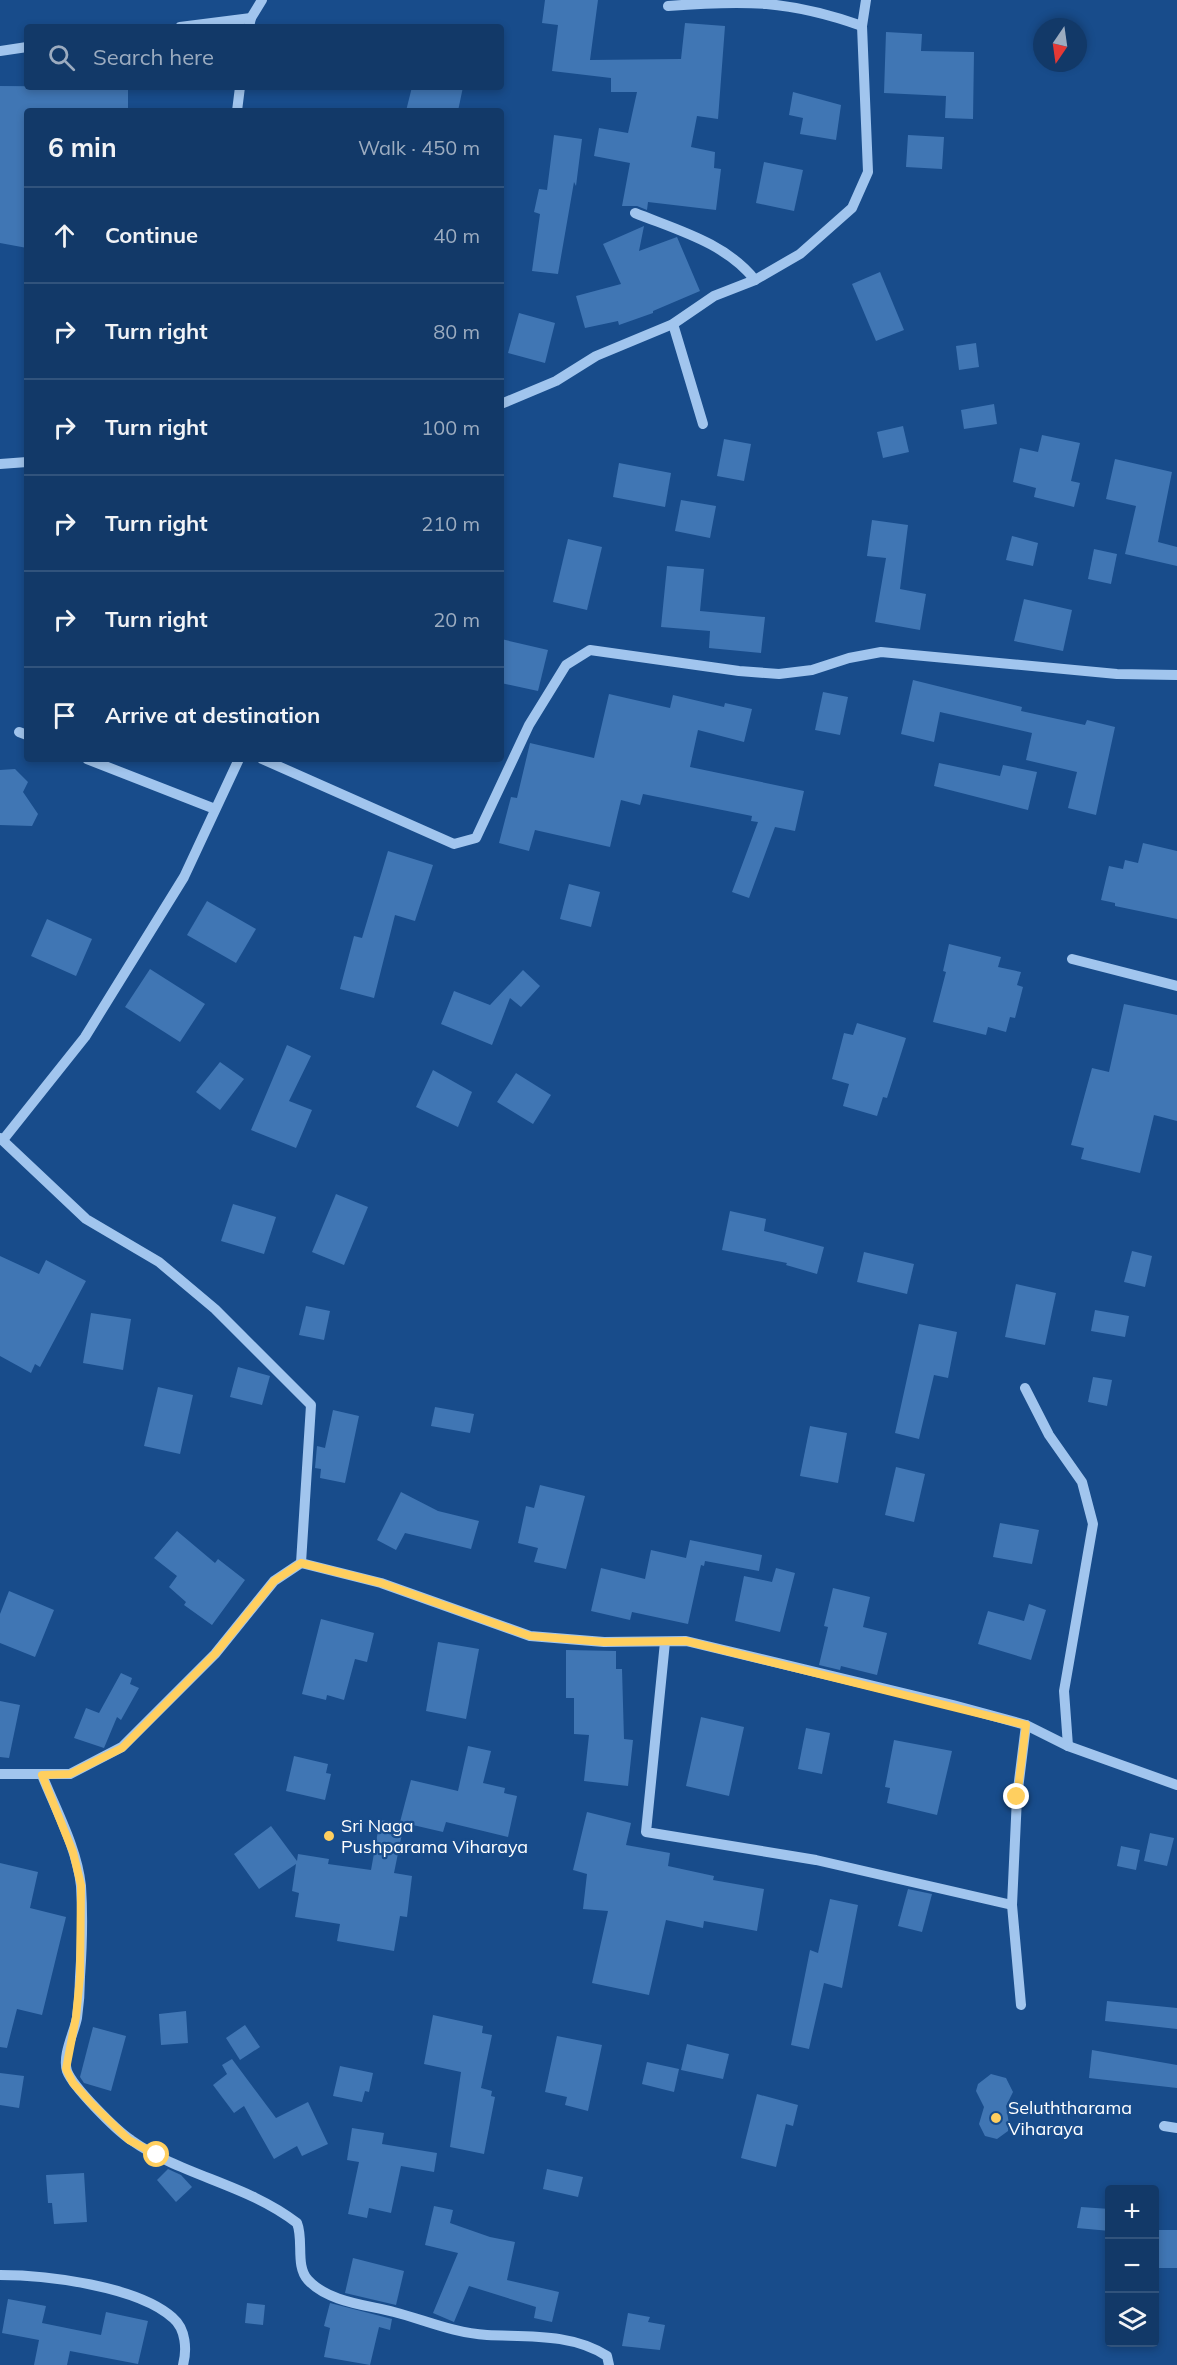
<!DOCTYPE html>
<meta charset="utf-8">
<style>
:root{--surface:#123968;--page:#1b406e;--text:#f1f3f6;--muted:#9cacc0;--line:#31537c}
body{margin:0;font-family:Mulish,sans-serif;background:var(--page);color:var(--text)}
.controls{position:absolute;right:18px;bottom:18px;display:grid;overflow:hidden;border-radius:6px;box-shadow:0 3px 9px #0003}
.controls button{width:54px;height:54px;display:grid;place-items:center;padding:0;border:0;border-bottom:2px solid var(--line);background:var(--surface);color:var(--text);font:30px sans-serif}
.compass{position:absolute;left:1033px;top:18px;width:54px;height:54px;border-radius:50%;background:var(--surface);box-shadow:0 3px 9px #0003;rotate:193deg}
.stop{position:absolute;width:18px;height:18px;margin:-14px;border:4px solid #ffcf5f;border-radius:50%;background:#fff}
.stop.end{background:#ffcf5f;border-color:#fff;box-shadow:0 2px 6px #0008}
.list{margin:0;padding:0;list-style:none}
h2{display:flex;justify-content:space-between;align-items:center;height:78px;margin:0;padding:0 24px;font-size:26px}
h2 small{font-size:20px;font-weight:400;color:var(--muted)}
.list li{display:grid;grid-template-columns:39px 1fr auto;gap:18px;align-items:center;box-sizing:border-box;height:96px;padding:0 24px;border-top:2px solid var(--line)}
.list b{display:block;font-size:22px;white-space:nowrap}
.list em{font-size:20px;font-style:normal;color:var(--muted)}
.icon{flex:none;width:33px;height:33px;fill:none;stroke:currentColor;stroke-width:2;stroke-linecap:round;stroke-linejoin:round}
.map{position:relative;flex:none;width:1177px;height:2365px;overflow:hidden}
.search{position:absolute;background:var(--surface);box-shadow:0 3px 9px #0003;left:24px;top:24px;width:480px;height:66px;display:flex;align-items:center;gap:15px;box-sizing:border-box;padding:0 21px;border-radius:6px;color:var(--muted);font-size:22px}
.panel{position:absolute;background:var(--surface);box-shadow:0 3px 9px #0003;left:24px;top:108px;width:480px;height:654px;border-radius:6px}
.map>svg:first-child{display:block}
.building{fill:#4076b4}
.lines{fill:none;stroke-linecap:round;stroke-linejoin:round}
.minor{stroke:#a1c5ee;stroke-width:10}
.route{stroke:#ffcf5f;stroke-width:8}
.poi-dot{fill:#ffcf5f;stroke:#184c8b;stroke-width:2}
.labels{text-anchor:middle;stroke-width:4.5;stroke-linejoin:round;paint-order:stroke}
.poi-label{font-size:18px;fill:#fff;stroke:#184c8b;text-anchor:start}
</style>
<div class="map">
<svg width="1177" height="2365" viewBox="0 0 1177 2365">
<rect width="100%" height="100%" fill="#184c8b"/>
<g class="building">
<polygon points="545,0 598,0 590,60 681,59 685,23 725,26 718,119 697,116 691,147 715,152 714,168 721,169 716,210 648,202 647,210 637,206 622,206 630,163 594,156 599,128 628,133 637,92 611,92 611,78 552,71 558,25 542,23"/>
<polygon points="886,32 922,34 921,51 974,52 973,119 945,118 946,96 884,93"/>
<polygon points="0,86 128,87 128,111 27,111 27,248 0,243"/>
<polygon points="412,87 463,87 458,111 406,111"/>
<polygon points="793,92 841,105 836,140 800,134 803,118 789,115"/>
<polygon points="554,135 582,139 576,186 574,182 558,274 532,271 540,214 534,212 539,189 547,190"/>
<polygon points="908,135 944,137 942,169 906,167"/>
<polygon points="764,162 803,170 794,211 756,203"/>
<polygon points="644,226 639,251 677,237 700,291 653,311 653,313 619,325 618,321 585,328 576,296 621,284 603,244"/>
<polygon points="880,272 904,330 876,341 852,284"/>
<polygon points="519,313 555,323 545,363 508,353"/>
<polygon points="976,343 979,367 959,370 956,346"/>
<polygon points="994,404 997,424 964,429 961,410"/>
<polygon points="903,426 909,452 883,458 877,432"/>
<polygon points="1042,435 1080,443 1071,481 1080,483 1074,507 1034,497 1036,488 1013,482 1020,448 1038,452"/>
<polygon points="724,439 751,444 744,481 717,476"/>
<polygon points="1115,459 1172,472 1158,542 1177,547 1177,566 1125,554 1136,506 1106,499"/>
<polygon points="619,463 671,473 665,507 613,497"/>
<polygon points="681,500 716,506 710,538 675,531"/>
<polygon points="872,520 908,525 900,589 926,594 920,630 875,622 886,558 867,556"/>
<polygon points="1012,536 1038,543 1033,566 1006,560"/>
<polygon points="568,539 602,547 587,610 553,602"/>
<polygon points="1094,549 1117,554 1111,584 1088,579"/>
<polygon points="667,566 704,569 700,611 765,617 761,653 709,648 710,631 661,627"/>
<polygon points="1024,599 1072,610 1063,651 1014,641"/>
<polygon points="501,639 548,650 538,691 501,683"/>
<polygon points="913,680 1022,707 1021,711 1085,725 1087,720 1115,727 1096,815 1068,808 1077,772 1026,760 1032,733 940,712 934,742 901,734"/>
<polygon points="823,692 848,697 840,735 815,730"/>
<polygon points="609,694 670,708 673,695 724,707 725,703 752,709 744,742 698,730 690,767 804,791 795,831 775,827 749,898 732,892 758,822 751,821 752,816 643,794 640,805 621,800 610,847 535,830 529,851 499,843 511,797 517,798 530,743 594,758"/>
<polygon points="939,763 1000,776 1003,765 1037,772 1028,810 934,786"/>
<polygon points="15,769 28,782 23,792 38,814 32,826 0,825 0,770"/>
<polygon points="1143,843 1177,851 1177,919 1115,906 1115,903 1101,900 1109,866 1123,869 1125,860 1138,863"/>
<polygon points="388,851 433,865 415,921 395,915 374,998 340,989 354,936 362,938"/>
<polygon points="569,884 600,892 591,927 560,919"/>
<polygon points="207,901 256,929 236,963 187,935"/>
<polygon points="47,919 92,939 76,976 31,956"/>
<polygon points="949,944 1001,957 998,967 1021,972 1017,985 1023,987 1015,1018 1010,1017 1006,1032 988,1027 986,1035 933,1022 946,972 943,971"/>
<polygon points="150,969 205,1004 180,1042 125,1007"/>
<polygon points="523,970 540,986 521,1007 510,998 492,1045 441,1024 454,991 490,1005"/>
<polygon points="1124,1004 1177,1015 1177,1121 1154,1115 1140,1173 1081,1159 1084,1148 1071,1145 1092,1068 1109,1072"/>
<polygon points="857,1023 906,1038 887,1098 883,1097 877,1116 843,1106 849,1084 832,1079 844,1033 853,1035"/>
<polygon points="287,1045 311,1056 289,1101 312,1110 296,1148 251,1130"/>
<polygon points="220,1062 244,1079 220,1110 196,1092"/>
<polygon points="433,1070 472,1092 458,1127 416,1107"/>
<polygon points="516,1073 551,1095 533,1124 497,1102"/>
<polygon points="336,1194 368,1207 344,1265 312,1252"/>
<polygon points="233,1204 276,1217 264,1254 221,1241"/>
<polygon points="730,1211 766,1219 764,1231 824,1247 817,1274 786,1265 787,1263 722,1250"/>
<polygon points="1132,1251 1152,1256 1145,1287 1124,1282"/>
<polygon points="864,1252 914,1264 907,1294 857,1282"/>
<polygon points="0,1256 39,1274 46,1260 86,1281 40,1367 35,1364 31,1373 0,1356"/>
<polygon points="1016,1284 1056,1293 1045,1345 1005,1337"/>
<polygon points="306,1306 330,1311 324,1340 299,1335"/>
<polygon points="1095,1310 1129,1316 1125,1337 1091,1331"/>
<polygon points="91,1313 131,1319 123,1370 83,1363"/>
<polygon points="919,1324 957,1332 948,1378 934,1375 919,1439 895,1433"/>
<polygon points="238,1367 270,1376 262,1405 230,1397"/>
<polygon points="1093,1377 1112,1380 1107,1406 1088,1402"/>
<polygon points="158,1387 193,1395 180,1454 144,1446"/>
<polygon points="435,1407 474,1414 470,1433 431,1426"/>
<polygon points="333,1410 359,1416 345,1483 320,1478 321,1469 315,1468 317,1446 325,1448"/>
<polygon points="810,1426 847,1433 838,1483 800,1476"/>
<polygon points="896,1467 925,1474 914,1522 885,1515"/>
<polygon points="540,1485 585,1496 566,1569 534,1562 538,1548 518,1543 526,1506 534,1508"/>
<polygon points="401,1492 438,1511 479,1521 471,1549 405,1533 396,1550 377,1540"/>
<polygon points="1000,1523 1039,1530 1032,1564 993,1557"/>
<polygon points="177,1531 215,1563 218,1559 245,1580 212,1625 184,1605 186,1602 169,1587 177,1576 154,1558"/>
<polygon points="690,1540 762,1555 759,1571 705,1561 704,1566 701,1565 688,1624 632,1612 630,1620 591,1611 601,1568 645,1579 651,1550 686,1558"/>
<polygon points="776,1568 795,1573 780,1632 735,1621 744,1576 772,1582"/>
<polygon points="833,1588 870,1597 863,1627 887,1633 877,1675 841,1666 840,1670 819,1665 828,1627 824,1626"/>
<polygon points="9,1591 54,1610 35,1657 0,1643 0,1614"/>
<polygon points="1029,1604 1046,1610 1031,1660 978,1644 988,1611 1024,1621"/>
<polygon points="321,1619 374,1633 367,1662 355,1659 344,1700 327,1695 326,1700 302,1694"/>
<polygon points="438,1642 479,1649 466,1719 426,1711"/>
<polygon points="566,1650 616,1651 616,1669 622,1669 624,1739 633,1740 628,1786 584,1781 589,1735 574,1734 574,1698 566,1698"/>
<polygon points="121,1673 132,1678 130,1684 139,1688 121,1720 117,1717 104,1748 74,1738 86,1708 99,1713"/>
<polygon points="0,1701 20,1705 9,1758 0,1757"/>
<polygon points="701,1717 744,1727 729,1796 686,1786"/>
<polygon points="806,1728 830,1733 822,1774 798,1769"/>
<polygon points="894,1740 952,1751 937,1815 887,1803 890,1788 885,1787"/>
<polygon points="468,1746 491,1751 483,1783 505,1788 504,1793 517,1796 508,1837 446,1822 443,1832 400,1822 411,1780 458,1791"/>
<polygon points="294,1756 328,1764 326,1773 331,1774 325,1800 286,1791"/>
<polygon points="587,1812 631,1823 626,1845 670,1853 668,1866 714,1876 713,1880 764,1889 757,1931 704,1921 703,1928 666,1920 649,1995 592,1983 608,1911 583,1909 587,1874 573,1870"/>
<polygon points="380,1820 404,1824 394,1873 412,1876 407,1917 400,1916 394,1951 337,1941 340,1924 295,1917 299,1893 292,1891 296,1864 259,1889 234,1854 271,1826 297,1861 298,1854 329,1859 328,1864 371,1870"/>
<polygon points="1150,1833 1174,1838 1167,1866 1144,1861"/>
<polygon points="1121,1846 1140,1850 1136,1870 1117,1866"/>
<polygon points="0,1863 38,1872 30,1908 66,1917 42,2015 17,2009 7,2048 0,2047"/>
<polygon points="908,1889 932,1894 922,1932 898,1926"/>
<polygon points="830,1899 858,1905 842,1988 824,1983 809,2049 791,2045 810,1950 818,1953"/>
<polygon points="1107,2001 1177,2008 1177,2029 1105,2021"/>
<polygon points="186,2011 188,2043 161,2045 159,2014"/>
<polygon points="433,2015 483,2026 482,2033 492,2035 481,2088 492,2091 491,2096 495,2097 484,2154 450,2147 461,2072 424,2064"/>
<polygon points="245,2025 260,2047 240,2060 226,2038"/>
<polygon points="93,2027 126,2036 111,2091 84,2083 80,2077"/>
<polygon points="557,2036 602,2045 588,2111 565,2105 567,2097 545,2092"/>
<polygon points="687,2044 729,2054 723,2079 681,2070"/>
<polygon points="1092,2050 1177,2065 1177,2088 1089,2078"/>
<polygon points="232,2059 276,2118 308,2102 328,2144 302,2156 297,2146 274,2159 244,2106 234,2113 213,2085 227,2074 222,2065"/>
<polygon points="647,2062 679,2069 674,2092 642,2084"/>
<polygon points="340,2066 373,2073 369,2092 365,2091 362,2102 333,2096"/>
<polygon points="0,2073 24,2076 19,2108 0,2105"/>
<polygon points="991,2074 1006,2078 1013,2092 1006,2106 1009,2124 1008,2131 997,2139 985,2136 979,2124 984,2107 976,2091 978,2084"/>
<polygon points="757,2094 798,2105 793,2126 786,2124 776,2167 741,2158"/>
<polygon points="352,2128 384,2133 382,2144 437,2153 434,2172 401,2166 391,2213 369,2208 367,2218 348,2214 359,2162 347,2160"/>
<polygon points="168,2169 181,2175 192,2187 176,2202 157,2180"/>
<polygon points="547,2169 583,2177 578,2197 543,2189"/>
<polygon points="84,2173 87,2222 54,2224 52,2203 48,2203 46,2175"/>
<polygon points="434,2206 453,2210 450,2223 490,2237 515,2242 507,2280 559,2292 552,2322 534,2318 536,2307 469,2286 454,2322 433,2313 458,2253 425,2245"/>
<polygon points="1081,2207 1110,2209 1110,2231 1077,2228"/>
<rect x="1155" y="2230" width="22" height="38"/>
<polygon points="353,2258 404,2271 396,2305 345,2293"/>
<polygon points="8,2299 46,2306 42,2323 101,2335 106,2312 148,2321 138,2364 70,2351 67,2365 34,2365 39,2340 2,2333"/>
<polygon points="247,2303 265,2305 263,2325 245,2323"/>
<polygon points="330,2303 392,2319 390,2330 379,2327 370,2365 324,2357 330,2328 324,2326"/>
<polygon points="628,2313 650,2317 648,2322 665,2325 660,2350 622,2346"/>
</g>
<g class="lines">
<g class="minor">
<path d="M 668,6 C 745,0 789,0 862,26"/>
<polyline points="180,27 251,18"/>
<polyline points="249,27 251,18 262,0"/>
<polyline points="0,51 27,47"/>
<polyline points="237,111 240,87"/>
<path d="M 635,213 C 677,230 726,243 755,280"/>
<polyline points="673,324 703,424"/>
<polyline points="501,404 556,381 596,356 673,324 714,296 755,280 800,254 852,208 868,172 862,26 866,0"/>
<polyline points="0,464 27,462"/>
<polyline points="19,732 27,735"/>
<polyline points="87,759 215,809"/>
<polyline points="262,759 454,844 476,838 529,725 566,665 590,650 739,671 779,674 812,670 849,658 881,652 1117,674 1177,675"/>
<polyline points="1072,959 1177,986"/>
<polyline points="0,1138 86,1219 159,1262 215,1309 311,1405 301,1563"/>
<polyline points="3,1140 85,1037 184,877 239,759"/>
<polyline points="1025,1388 1049,1435 1082,1482 1093,1524 1064,1691 1068,1746"/>
<polyline points="665,1642 646,1832 816,1860 1012,1905"/>
<polyline points="0,1774 70,1774 122,1747 215,1654 274,1581 301,1563 381,1583 530,1636 604,1642 686,1641 953,1705 1026,1725 1068,1746 1177,1785"/>
<path d="M 42,1775 C 56,1810 77,1848 81,1886 C 83,1915 82,1948 80,1977 C 80,1990 79,2004 77,2018 C 74,2033 62,2055 67,2071 C 73,2087 116,2130 131,2140 C 182,2176 247,2184 297,2223 C 304,2240 295,2266 308,2280 C 328,2302 367,2305 394,2312 C 425,2320 453,2333 487,2335 C 527,2337 572,2333 607,2356 L 609,2365"/>
<polyline points="1021,2005 1012,1905 1017,1797 1026,1725"/>
<polyline points="1164,2126 1177,2128"/>
<path d="M 0,2275 C 46,2275 138,2286 173,2318 C 186,2329 187,2350 183,2365"/>
</g>
</g>
<g class="lines">
<polyline class="route" points="157,2155 129,2140 91,2103 73,2083 66,2069 76,2017 80,1977 81,1885 73,1852 42,1775 70,1774 122,1748 215,1654 274,1581 301,1563 381,1583 530,1636 604,1642 686,1641 1026,1725 1017,1797"/>
</g>
<g class="poi-dot">
<circle cx="329" cy="1836" r="6"/>
<circle cx="996" cy="2118" r="6"/>
</g>
<g class="labels">
<g class="poi-label">
<text x="341" y="1832">Sri Naga<tspan x="341" dy="21">Pushparama Viharaya</tspan></text>
<text x="1008" y="2114">Seluththarama<tspan x="1008" dy="21">Viharaya</tspan></text>
</g>
</g>
</svg>
<div class="controls">
<button>+</button>
<button>−</button>
<button><svg class="icon" aria-label="layers" viewBox="0 0 24 24"><path d="M12 4l9 5-9 5-9-5zM3 14l9 5 9-5"/></svg></button>
</div>
<svg class="compass" viewBox="-18 -18 36 36"><path d="M0-13l5 13h-10z" fill="#e53935"/><path d="M0 13l5-13h-10z" fill="#9cacc0"/></svg>
<div class="stop" style="left:157px;top:2155px"></div>
<div class="stop end" style="left:1017px;top:1797px"></div>
<div class="search"><svg class="icon" aria-label="search" viewBox="0 0 24 24"><circle cx="10" cy="10" r="6"/><path d="M15 15l6 6"/></svg>Search here</div>
<section class="panel">
<h2>6 min<small>Walk · 450 m</small></h2>
<ul class="list">
<li><svg class="icon" aria-label="ahead" viewBox="0 0 24 24"><path d="M12 20V5M6 11l6-6 6 6"/></svg><div><b>Continue</b></div><em>40 m</em></li>
<li><svg class="icon" aria-label="right" viewBox="0 0 24 24"><path d="M7 20v-9h11M14 6l5 5-5 5"/></svg><div><b>Turn right</b></div><em>80 m</em></li>
<li><svg class="icon" aria-label="right" viewBox="0 0 24 24"><path d="M7 20v-9h11M14 6l5 5-5 5"/></svg><div><b>Turn right</b></div><em>100 m</em></li>
<li><svg class="icon" aria-label="right" viewBox="0 0 24 24"><path d="M7 20v-9h11M14 6l5 5-5 5"/></svg><div><b>Turn right</b></div><em>210 m</em></li>
<li><svg class="icon" aria-label="right" viewBox="0 0 24 24"><path d="M7 20v-9h11M14 6l5 5-5 5"/></svg><div><b>Turn right</b></div><em>20 m</em></li>
<li><svg class="icon" aria-label="arrive" viewBox="0 0 24 24"><path d="M6 21V4h12l-3 4 3 4H6"/></svg><div><b>Arrive at destination</b></div></li>
</ul>
</section>
</div>
